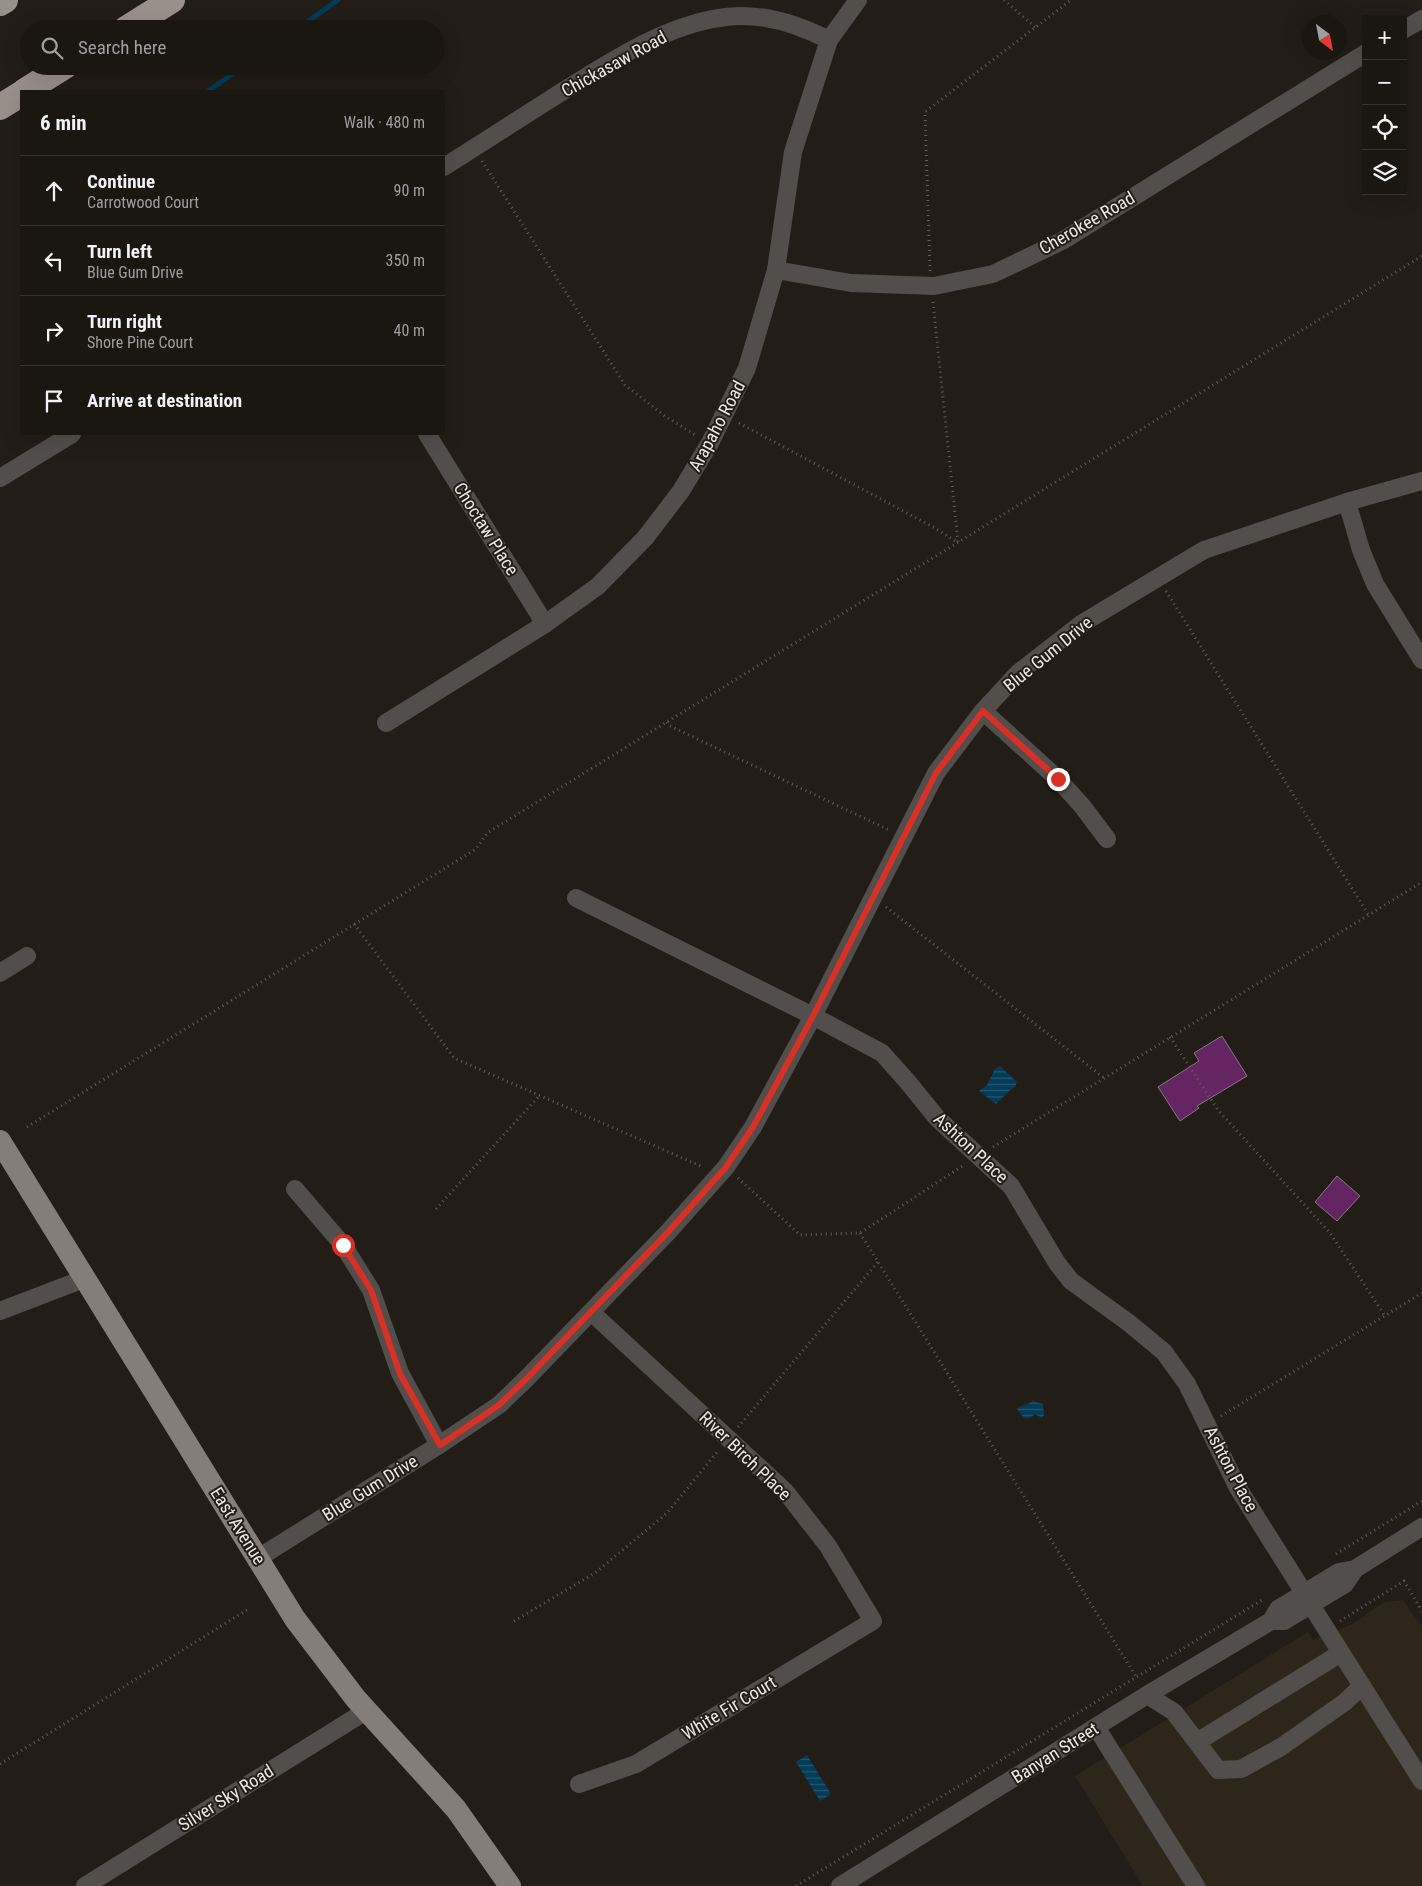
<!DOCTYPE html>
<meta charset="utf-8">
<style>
:root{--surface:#1a1610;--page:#231f19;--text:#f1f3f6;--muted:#9f9f9f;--line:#383530}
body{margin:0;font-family:"Roboto Condensed",sans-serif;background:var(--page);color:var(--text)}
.controls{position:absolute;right:15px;top:15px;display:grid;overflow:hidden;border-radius:0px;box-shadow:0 5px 20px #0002}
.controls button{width:45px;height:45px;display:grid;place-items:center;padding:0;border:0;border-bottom:1px solid var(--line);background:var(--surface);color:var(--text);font:25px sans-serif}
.compass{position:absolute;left:1302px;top:15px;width:45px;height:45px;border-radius:50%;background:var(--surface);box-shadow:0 5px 20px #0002;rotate:148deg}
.stop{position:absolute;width:15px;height:15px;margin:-11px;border:4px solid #d93025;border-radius:50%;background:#fff}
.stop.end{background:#d93025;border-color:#fff;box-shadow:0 1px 5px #0008}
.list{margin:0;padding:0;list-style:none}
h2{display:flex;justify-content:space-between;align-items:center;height:65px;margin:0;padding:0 20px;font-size:21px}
h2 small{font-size:16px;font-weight:400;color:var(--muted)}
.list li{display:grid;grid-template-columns:32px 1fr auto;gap:15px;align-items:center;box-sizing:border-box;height:70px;padding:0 20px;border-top:1px solid var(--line)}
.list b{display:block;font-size:19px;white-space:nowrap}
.list p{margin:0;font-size:16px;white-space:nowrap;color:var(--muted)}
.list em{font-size:16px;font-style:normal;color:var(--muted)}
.icon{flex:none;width:28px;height:28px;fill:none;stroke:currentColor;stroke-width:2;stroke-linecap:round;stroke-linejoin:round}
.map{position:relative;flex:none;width:1422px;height:1886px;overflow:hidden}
.search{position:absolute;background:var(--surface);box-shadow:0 5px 20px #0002;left:20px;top:20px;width:425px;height:55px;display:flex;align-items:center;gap:12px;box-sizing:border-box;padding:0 18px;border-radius:28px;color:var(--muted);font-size:19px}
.panel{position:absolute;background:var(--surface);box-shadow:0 5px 20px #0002;left:20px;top:90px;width:425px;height:345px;border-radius:0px}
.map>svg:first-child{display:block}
.built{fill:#2e261a}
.water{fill:url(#water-rules)}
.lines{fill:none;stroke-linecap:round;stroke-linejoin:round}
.stream{stroke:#033c59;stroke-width:5}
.building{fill:#652562;stroke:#827980}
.path{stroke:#625e58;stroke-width:3;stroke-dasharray:1 4;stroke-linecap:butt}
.minor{stroke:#514e4b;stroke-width:18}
.major{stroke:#857e78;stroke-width:22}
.highway{stroke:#99908a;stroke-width:26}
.route{stroke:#d93025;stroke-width:6}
.labels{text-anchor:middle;stroke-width:4;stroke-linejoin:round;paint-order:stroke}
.street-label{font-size:18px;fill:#ebe8e3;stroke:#221d16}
</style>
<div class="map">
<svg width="1422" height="1886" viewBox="0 0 1422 1886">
<defs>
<pattern id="water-rules" width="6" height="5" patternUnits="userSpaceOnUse" patternTransform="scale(1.25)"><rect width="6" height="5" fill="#033c59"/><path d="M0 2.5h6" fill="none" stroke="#285871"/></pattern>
</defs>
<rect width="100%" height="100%" fill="#221d16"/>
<polygon class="built" points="1403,1600 1422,1627 1422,1886 1143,1886 1075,1776 1308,1632 1313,1640 1352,1624 1384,1602"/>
<g class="water">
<polygon points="1000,1066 1017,1082 1015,1087 1010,1090 996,1104 979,1091 987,1085 995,1069"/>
<polygon points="1033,1401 1043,1404 1044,1415 1042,1418 1035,1414 1030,1418 1024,1418 1017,1409 1021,1406 1026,1405"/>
<polygon points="807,1755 831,1794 820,1801 796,1762"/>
</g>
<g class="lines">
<g class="stream">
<polyline points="297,29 338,0"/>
<polyline points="208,91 244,66"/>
</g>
</g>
<g class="building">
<polygon points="1222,1036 1247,1076 1197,1106 1199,1108 1180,1121 1158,1087 1199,1061 1194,1053"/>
<polygon points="1337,1176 1360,1196 1337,1221 1315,1202"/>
</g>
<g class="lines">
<g class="path">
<polyline points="1004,0 1036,28"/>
<polyline points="482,161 625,385 665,416 697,436"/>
<polyline points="930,271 925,112 1071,0"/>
<polyline points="933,302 958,542"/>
<polyline points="739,423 933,527 957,542"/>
<polyline points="1166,591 1368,914"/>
<polyline points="667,722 670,726 889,830"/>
<polyline points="886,907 1104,1078"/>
<polyline points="354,924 454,1058 703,1167"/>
<polyline points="1170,1037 1218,1110 1330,1233 1385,1316"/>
<polyline points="27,1127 476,849 487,833 1422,256"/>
<polyline points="993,1147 1422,882"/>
<polyline points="738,1178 800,1235 860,1233 964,1165"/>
<polyline points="436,1209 540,1095"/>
<polyline points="860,1233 1137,1678"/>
<polyline points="1221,1416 1422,1293"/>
<polyline points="738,1427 878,1262"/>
<polyline points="1336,1554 1422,1501"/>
<polyline points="514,1621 595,1573 667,1513 718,1451"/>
<polyline points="1340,1621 1404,1581 1422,1611"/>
<polyline points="0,1764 250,1608"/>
<polyline points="796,1886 1262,1600"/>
</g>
<g class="minor">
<polyline points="1403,30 1422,19"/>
<path d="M 444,167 C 479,145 514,122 549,100 C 605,65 670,19 738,16 C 770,15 801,26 829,40"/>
<polyline points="776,270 851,283 934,286 993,274 1062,241 1366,53"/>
<polyline points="427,434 545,624"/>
<polyline points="0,478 72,434"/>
<polyline points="1347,502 1361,550 1375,584 1422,660"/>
<polyline points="983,711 1058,779 1083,807 1107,839"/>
<polyline points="386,723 545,624 598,586 645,538 681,491 710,443 747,368 776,270 793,152 829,40 858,0"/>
<polyline points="576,898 813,1016 882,1053 907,1081 937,1118 1011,1186 1057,1263 1071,1281 1129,1323 1164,1352 1187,1384 1238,1488 1304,1593"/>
<polyline points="0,973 27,956"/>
<polyline points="295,1189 343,1245 371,1290 400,1373 439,1445"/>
<polyline points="0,1311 86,1278"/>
<polyline points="258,1558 439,1445 499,1405 527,1378 669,1231 726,1167 753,1127 813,1016 936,773 983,711 1018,673 1081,624 1204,550 1347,502 1422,481"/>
<polyline points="1311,1605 1422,1781"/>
<polyline points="1271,1621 1284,1621 1345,1584 1355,1569"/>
<polyline points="1147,1695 1174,1712 1218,1770 1241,1769 1281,1747 1345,1702 1362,1686"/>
<polyline points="1096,1727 1196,1886"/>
<polyline points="1197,1742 1341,1653"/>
<polyline points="579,1784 636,1764 873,1621 828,1546 785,1491 591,1312"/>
<polyline points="85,1886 366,1711"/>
<polyline points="840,1886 1147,1695 1271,1621 1278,1609 1339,1572 1355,1569 1422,1527"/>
</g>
<polyline class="major" points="0,1141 295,1619 356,1699 456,1809 510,1886"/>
<g class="highway">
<polyline points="0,3 5,0"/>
<polyline points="126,29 172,0"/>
<polyline points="25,91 65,66"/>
<polyline points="0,107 21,94"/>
</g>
</g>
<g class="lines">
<polyline class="route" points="343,1245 371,1290 400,1374 440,1445 499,1405 527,1378 669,1231 726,1167 753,1127 813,1016 936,773 983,711 1058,779"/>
</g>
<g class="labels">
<g class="street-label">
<text transform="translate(614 64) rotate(-29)" y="6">Chickasaw Road</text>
<text transform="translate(1087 223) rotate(-30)" y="6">Cherokee Road</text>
<text transform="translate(717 426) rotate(-62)" y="6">Arapaho Road</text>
<text transform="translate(486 529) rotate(58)" y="6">Choctaw Place</text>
<text transform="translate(1048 654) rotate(-39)" y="6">Blue Gum Drive</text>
<text transform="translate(971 1148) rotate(43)" y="6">Ashton Place</text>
<text transform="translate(745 1456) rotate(44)" y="6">River Birch Place</text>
<text transform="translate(1231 1469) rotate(62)" y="6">Ashton Place</text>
<text transform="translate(370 1488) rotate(-32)" y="6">Blue Gum Drive</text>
<text transform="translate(238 1526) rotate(58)" y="6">East Avenue</text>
<text transform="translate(729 1708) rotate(-31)" y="6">White Fir Court</text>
<text transform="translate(1055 1753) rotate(-32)" y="6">Banyan Street</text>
<text transform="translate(226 1798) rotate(-32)" y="6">Silver Sky Road</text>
</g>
</g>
</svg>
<div class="controls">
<button>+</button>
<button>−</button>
<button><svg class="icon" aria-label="locate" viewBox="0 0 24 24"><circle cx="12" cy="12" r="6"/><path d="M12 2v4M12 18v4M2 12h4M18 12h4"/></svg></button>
<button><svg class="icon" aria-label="layers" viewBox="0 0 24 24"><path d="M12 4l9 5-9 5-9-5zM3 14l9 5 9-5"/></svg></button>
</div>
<svg class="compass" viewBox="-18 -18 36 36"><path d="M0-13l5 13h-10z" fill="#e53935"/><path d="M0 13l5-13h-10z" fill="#9f9f9f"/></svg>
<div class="stop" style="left:343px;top:1245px"></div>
<div class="stop end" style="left:1058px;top:779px"></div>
<div class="search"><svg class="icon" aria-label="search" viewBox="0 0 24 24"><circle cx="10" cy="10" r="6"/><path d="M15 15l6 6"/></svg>Search here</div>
<section class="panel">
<h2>6 min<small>Walk · 480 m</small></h2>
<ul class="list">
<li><svg class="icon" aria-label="ahead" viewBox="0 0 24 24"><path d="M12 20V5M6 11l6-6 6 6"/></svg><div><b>Continue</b><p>Carrotwood Court</p></div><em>90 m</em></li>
<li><svg class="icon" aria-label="left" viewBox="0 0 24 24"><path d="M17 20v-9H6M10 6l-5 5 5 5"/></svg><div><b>Turn left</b><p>Blue Gum Drive</p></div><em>350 m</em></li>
<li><svg class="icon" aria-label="right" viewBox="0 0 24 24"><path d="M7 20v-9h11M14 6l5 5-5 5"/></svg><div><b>Turn right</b><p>Shore Pine Court</p></div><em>40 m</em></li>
<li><svg class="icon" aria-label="arrive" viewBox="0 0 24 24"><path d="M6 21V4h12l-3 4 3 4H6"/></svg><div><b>Arrive at destination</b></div></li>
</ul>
</section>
</div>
